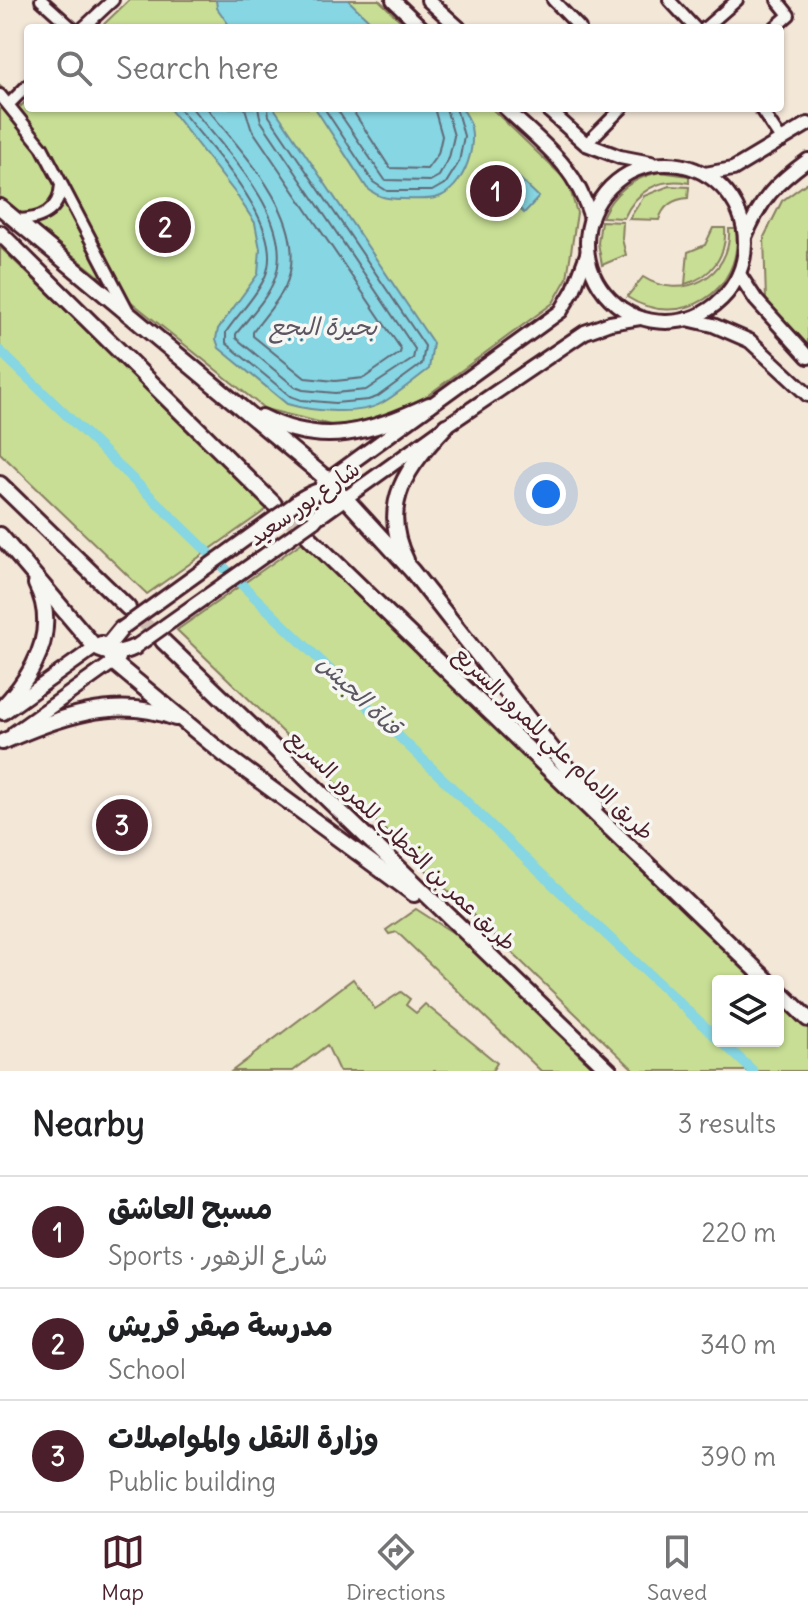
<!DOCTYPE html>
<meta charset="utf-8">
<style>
:root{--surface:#fff;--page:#f6f6f6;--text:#202124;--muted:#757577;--line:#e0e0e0;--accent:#4a1f2b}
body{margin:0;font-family:Delius,"Playpen Sans Arabic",sans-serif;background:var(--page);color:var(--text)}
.controls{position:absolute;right:24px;bottom:24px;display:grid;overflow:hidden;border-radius:8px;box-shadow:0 2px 6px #0004}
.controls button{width:72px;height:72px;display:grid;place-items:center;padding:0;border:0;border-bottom:2px solid var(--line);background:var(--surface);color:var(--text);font:40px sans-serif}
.you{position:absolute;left:546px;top:494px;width:28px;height:28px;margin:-20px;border:6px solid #fff;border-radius:50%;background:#1a73e8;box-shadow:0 0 0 12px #1a73e833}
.badge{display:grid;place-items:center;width:52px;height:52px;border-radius:50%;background:var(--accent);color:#fff;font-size:26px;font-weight:700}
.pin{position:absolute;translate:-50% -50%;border:4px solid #fff;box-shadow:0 2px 8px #0006}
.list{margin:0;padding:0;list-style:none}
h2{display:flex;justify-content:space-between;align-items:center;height:104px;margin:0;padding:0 32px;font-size:34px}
h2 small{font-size:26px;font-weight:400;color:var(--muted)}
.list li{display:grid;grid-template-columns:52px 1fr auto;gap:24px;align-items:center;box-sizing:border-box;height:112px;padding:0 32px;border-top:2px solid var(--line)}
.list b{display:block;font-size:30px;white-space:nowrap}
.list p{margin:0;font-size:26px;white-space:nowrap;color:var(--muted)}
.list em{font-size:26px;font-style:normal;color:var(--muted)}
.icon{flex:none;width:44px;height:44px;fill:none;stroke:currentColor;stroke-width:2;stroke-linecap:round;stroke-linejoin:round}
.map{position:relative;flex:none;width:808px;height:1071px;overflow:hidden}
.search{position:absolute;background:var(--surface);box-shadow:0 2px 6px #0004;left:24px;right:24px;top:24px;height:88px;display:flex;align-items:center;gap:20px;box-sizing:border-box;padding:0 28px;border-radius:8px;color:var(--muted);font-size:30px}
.sheet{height:440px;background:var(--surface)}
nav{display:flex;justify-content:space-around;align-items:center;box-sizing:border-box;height:112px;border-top:2px solid var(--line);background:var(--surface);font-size:22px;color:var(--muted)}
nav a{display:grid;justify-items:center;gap:4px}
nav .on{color:var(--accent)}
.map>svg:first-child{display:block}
.green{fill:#c7de94;stroke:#887e60;stroke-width:2}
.water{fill:#86d6e3;stroke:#6e8d99;stroke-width:2}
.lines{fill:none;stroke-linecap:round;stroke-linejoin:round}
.shore{stroke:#626875;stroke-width:2}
.canal{stroke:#86d6e3;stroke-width:10}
.highway-tunnel{stroke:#d1bfb5;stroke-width:14;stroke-dasharray:14 7;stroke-linecap:butt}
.minor-casing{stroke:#4a1f2b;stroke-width:16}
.major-casing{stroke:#4a1f2b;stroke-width:18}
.highway-casing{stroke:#4a1f2b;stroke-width:20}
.minor{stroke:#f6f6f2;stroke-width:10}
.major{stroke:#f6f6f2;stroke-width:12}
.highway{stroke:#f6f6f2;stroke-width:14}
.major-bridge-casing{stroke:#4a1f2b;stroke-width:18;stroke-linecap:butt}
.major-bridge{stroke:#f6f6f2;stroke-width:12}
.labels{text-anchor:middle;stroke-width:7;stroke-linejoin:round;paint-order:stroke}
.street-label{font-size:22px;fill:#4a1f2b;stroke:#f6f6f2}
.water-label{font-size:24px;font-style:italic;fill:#5c5662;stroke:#f6f6f2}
</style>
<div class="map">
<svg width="808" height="1071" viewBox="0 0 808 1071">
<rect width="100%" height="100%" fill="#f3e7d8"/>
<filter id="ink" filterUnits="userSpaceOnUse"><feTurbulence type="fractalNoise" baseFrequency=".0125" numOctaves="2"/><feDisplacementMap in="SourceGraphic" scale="16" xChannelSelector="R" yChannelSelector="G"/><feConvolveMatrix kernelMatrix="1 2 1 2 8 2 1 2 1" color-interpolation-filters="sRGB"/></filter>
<g filter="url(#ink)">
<g class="green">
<polygon points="129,0 379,0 408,28 100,28"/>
<polygon points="0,86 21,106 28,99 28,108 491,108 568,182 577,213 567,278 553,303 405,412 335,426 265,409 0,197"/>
<path d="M 660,172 L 689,176 L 689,183 C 660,177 636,191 624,218 L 602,217 C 614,191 633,178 660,172 Z"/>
<polygon points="808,182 808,345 766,300 764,237 782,201"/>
<path d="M 669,186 L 689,187 L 688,198 C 673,199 663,206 659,220 L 629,219 L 644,196 Z"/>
<polygon points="601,221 623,222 622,239 626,255 602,265 598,243"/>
<path d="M 713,228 L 725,228 C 727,255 712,277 685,284 L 688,252 L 705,245 Z"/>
<path d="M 729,229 L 736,229 C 744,292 680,331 627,297 L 643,277 C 682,302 732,277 729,229 Z"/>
<polygon points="0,247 270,507 147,594 0,453"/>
<polygon points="304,541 760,981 718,981 718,1041 778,1041 778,999 808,1028 808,1071 635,1071 177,630"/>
<polygon points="416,909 455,934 596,1071 541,1071 397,932 389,934 386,930"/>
<polygon points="353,979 375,1009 401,992 410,999 406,1005 416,1013 425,1004 497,1063 492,1071 339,1071 327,1045 293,1071 232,1071"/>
</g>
<g class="water">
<polygon points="216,0 348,0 377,28 231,28 217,8"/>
<path d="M 169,108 L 274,108 L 433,343 L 429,369 C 414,380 398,394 382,403 C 360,416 311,411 287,404 L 219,348 L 216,339 L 218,329 L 258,274 L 260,249 L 255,223 L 236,194 Z"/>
<path d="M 315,108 L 461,108 C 484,130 468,184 441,196 C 430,201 415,199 403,199 C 388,199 379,198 367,188 Z"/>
<polygon points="514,173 539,197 524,213 499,188"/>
</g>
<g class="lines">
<g class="shore">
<path d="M 179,108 C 208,146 288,225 265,277 C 257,296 238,314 226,332 L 226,343 L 290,396 L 301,400 L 335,403 L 368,400 L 377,397 L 422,364 L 425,346 L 269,116 L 268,108"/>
<path d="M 192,108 C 225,151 296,218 275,278 C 268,298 249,317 236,334 L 236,338 L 295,387 L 303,390 L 335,393 L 366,390 L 413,359 L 415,349 L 261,121 L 258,108"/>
<path d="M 207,108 C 242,153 314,223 285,287 C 277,303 263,318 253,332 L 253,336 L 305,378 L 335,381 L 364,378 L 400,353 L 401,349 L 251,128 L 245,108"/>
<polyline points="324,108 373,182 387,191 432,191 446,183 459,162 464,136 456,108"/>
<polyline points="336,108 385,180 430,181 439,176 449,158 454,136 446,108"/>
<polyline points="351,108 390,168 427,169 438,154 442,136 434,108"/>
</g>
<g class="canal">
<polyline points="0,351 533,866 718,1039"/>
<polyline points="721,1041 753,1071"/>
</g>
<g class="highway-tunnel">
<polyline points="274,505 308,537"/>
<polyline points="128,608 163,641"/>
</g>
<defs>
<g id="minor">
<polyline points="41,0 72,28"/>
<polyline points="553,0 580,28"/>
<polyline points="669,0 695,28"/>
<polyline points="83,28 113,0"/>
<polyline points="705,28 737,0"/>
<polyline points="774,28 789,15 777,0"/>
<polyline points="0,95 42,147 127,309"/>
<polyline points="9,104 28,85"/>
<polyline points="760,108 782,141"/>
<polyline points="586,144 622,108"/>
<path d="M 16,220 C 41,220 59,212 61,185"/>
</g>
<g id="major">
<polyline points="393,0 422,28"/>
<polyline points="428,0 459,28"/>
<path d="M 505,108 C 544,145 575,165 591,218"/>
<polyline points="546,108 586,144 620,157 651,163"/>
<circle cx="666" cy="243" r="79"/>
<polyline points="705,174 733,169 808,124"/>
<path d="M 745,237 C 761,199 775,184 808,160"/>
<polyline points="739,274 756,300 808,357"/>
<polyline points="687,319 713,325 750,341 808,395"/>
<polyline points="322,484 561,311 574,289 587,254"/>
<polyline points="322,515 446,426 585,332 610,323 640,318"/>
<polyline points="3,713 101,643"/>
<polyline points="14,733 119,658"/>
</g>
<g id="highway">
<polyline points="0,207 328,480 333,490 328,504 313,521"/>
<polyline points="0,233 274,504"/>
<path d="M 262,417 C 323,448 370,432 429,405"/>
<polyline points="0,484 128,608"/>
<path d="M 297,502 C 314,491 328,484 345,498 L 412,571 L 596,805"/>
<path d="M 0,535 L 95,647 C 108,655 121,654 135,647"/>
<polyline points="309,537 768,981"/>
<path d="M 406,560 C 378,504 408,466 446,426"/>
<polyline points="121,629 108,645 113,662 225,755 414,894"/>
<polyline points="163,641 610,1071"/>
<path d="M 0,710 C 33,676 60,631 36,584"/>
<path d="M 2,742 C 58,718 115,695 175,718"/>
<polyline points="778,990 808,1019"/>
</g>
</defs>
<use href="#minor" class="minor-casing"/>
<use href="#major" class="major-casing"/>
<use href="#highway" class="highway-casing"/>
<use href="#minor" class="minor"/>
<use href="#major" class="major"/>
<use href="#highway" class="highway"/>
<defs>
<g id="major-bridge">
<polyline points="121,629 297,502"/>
<polyline points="135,647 313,521"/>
</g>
</defs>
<use href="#major-bridge" class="major-bridge-casing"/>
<use href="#major-bridge" class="major-bridge"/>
</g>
</g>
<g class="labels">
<g class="street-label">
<text transform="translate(304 503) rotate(-35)" y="8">شارع بور سعيد</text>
<text transform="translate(554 743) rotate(44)" y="8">طريق الامام علي للمرور السريع</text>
<text transform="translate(402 840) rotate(44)" y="8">طريق عمر بن الخطاب للمرور السريع</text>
</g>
<g class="water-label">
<text x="323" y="335">بحيرة البجع</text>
<text transform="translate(359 695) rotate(44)" y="8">قناة الجيش</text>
</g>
</g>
</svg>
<div class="controls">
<button><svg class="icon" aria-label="layers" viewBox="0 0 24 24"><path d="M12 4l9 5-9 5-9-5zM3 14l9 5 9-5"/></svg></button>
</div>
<div class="you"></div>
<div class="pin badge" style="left:496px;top:191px">1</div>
<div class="pin badge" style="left:165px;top:227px">2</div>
<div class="pin badge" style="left:122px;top:825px">3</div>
<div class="search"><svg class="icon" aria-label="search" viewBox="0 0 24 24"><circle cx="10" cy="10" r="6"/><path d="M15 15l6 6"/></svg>Search here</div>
</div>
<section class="sheet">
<h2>Nearby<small>3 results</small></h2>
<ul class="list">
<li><span class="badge">1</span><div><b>مسبح العاشق</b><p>Sports · شارع الزهور</p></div><em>220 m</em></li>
<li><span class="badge">2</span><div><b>مدرسة صقر قريش</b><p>School</p></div><em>340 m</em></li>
<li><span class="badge">3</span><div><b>وزارة النقل والمواصلات</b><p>Public building</p></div><em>390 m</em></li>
</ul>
</section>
<nav>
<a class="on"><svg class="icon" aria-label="map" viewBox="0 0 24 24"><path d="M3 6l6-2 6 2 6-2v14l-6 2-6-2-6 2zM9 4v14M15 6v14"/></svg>Map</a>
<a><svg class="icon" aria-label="directions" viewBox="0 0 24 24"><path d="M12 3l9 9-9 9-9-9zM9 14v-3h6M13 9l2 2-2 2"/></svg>Directions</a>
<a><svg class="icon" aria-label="saved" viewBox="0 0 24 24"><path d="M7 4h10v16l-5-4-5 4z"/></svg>Saved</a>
</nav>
